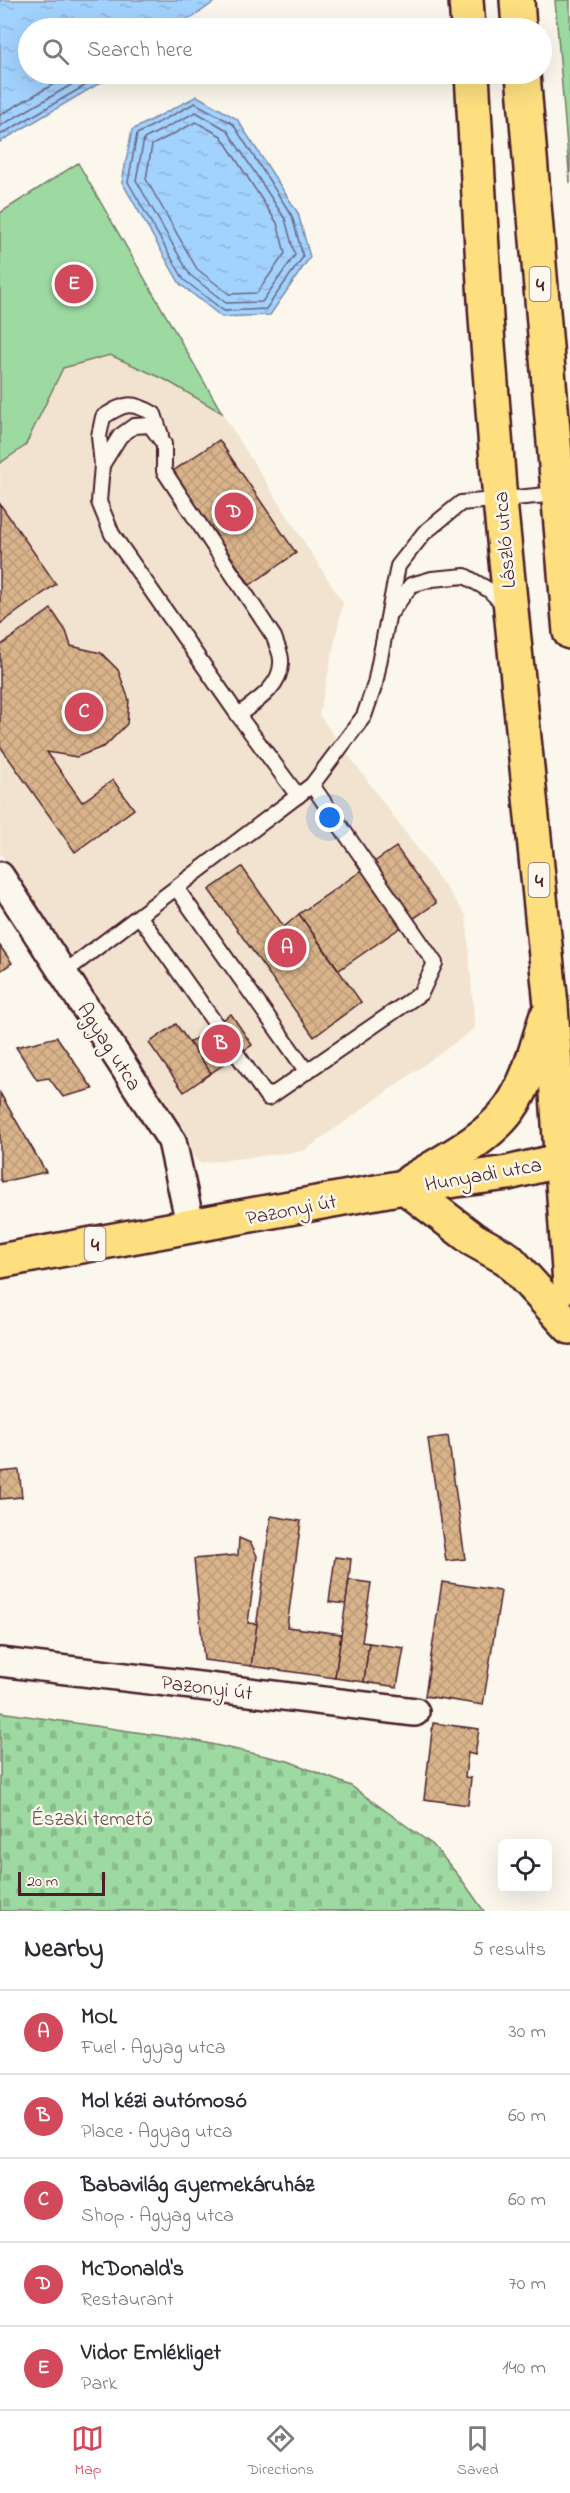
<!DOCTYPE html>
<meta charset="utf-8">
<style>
:root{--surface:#fff;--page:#f7f7f7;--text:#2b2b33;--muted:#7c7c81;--line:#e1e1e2;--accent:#d1495b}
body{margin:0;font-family:"Indie Flower",sans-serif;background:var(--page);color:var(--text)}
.controls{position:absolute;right:18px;bottom:18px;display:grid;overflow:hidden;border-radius:9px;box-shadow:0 6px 24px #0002}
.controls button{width:54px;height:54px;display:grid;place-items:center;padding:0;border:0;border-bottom:2px solid var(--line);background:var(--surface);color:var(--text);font:30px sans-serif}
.scale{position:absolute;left:18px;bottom:15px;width:87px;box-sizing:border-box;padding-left:6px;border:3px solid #4a1f2b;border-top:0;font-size:16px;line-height:21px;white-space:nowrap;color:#4a1f2b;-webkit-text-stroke:4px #fbf7ec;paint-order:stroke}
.you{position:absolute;left:330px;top:818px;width:21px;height:21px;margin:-15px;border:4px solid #fff;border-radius:50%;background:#1a73e8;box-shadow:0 0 0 9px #1a73e833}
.badge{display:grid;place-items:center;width:39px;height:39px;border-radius:50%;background:var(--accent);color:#fff;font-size:20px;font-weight:700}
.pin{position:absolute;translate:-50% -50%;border:3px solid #fff;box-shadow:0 2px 6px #0006}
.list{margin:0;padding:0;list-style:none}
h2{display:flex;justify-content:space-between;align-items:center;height:78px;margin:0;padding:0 24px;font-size:26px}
h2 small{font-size:20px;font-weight:400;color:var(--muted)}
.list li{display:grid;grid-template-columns:39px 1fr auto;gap:18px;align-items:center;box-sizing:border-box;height:84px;padding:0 24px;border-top:2px solid var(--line)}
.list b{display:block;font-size:22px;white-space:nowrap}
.list p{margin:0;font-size:20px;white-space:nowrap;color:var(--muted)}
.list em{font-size:20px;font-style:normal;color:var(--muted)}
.icon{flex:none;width:33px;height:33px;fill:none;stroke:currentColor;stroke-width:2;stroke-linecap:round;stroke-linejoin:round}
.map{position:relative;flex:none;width:570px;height:1911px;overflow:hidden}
.search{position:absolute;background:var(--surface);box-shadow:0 6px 24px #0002;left:18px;right:18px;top:18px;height:66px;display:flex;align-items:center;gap:15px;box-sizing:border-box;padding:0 21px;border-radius:33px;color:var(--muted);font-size:22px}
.sheet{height:498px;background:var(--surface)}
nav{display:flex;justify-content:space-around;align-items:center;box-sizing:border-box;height:84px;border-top:2px solid var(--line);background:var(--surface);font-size:16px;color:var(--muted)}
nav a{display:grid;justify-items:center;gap:3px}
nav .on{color:var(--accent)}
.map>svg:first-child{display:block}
.built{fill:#f1e3cf}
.cemetery{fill:url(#cemetery-stones);stroke:#747c66;stroke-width:1.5}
.park{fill:#9ddaa2;stroke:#747c66;stroke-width:1.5}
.water{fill:url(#water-ripples);stroke:#7f8aaa;stroke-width:1.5}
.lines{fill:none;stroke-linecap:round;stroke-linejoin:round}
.shore{stroke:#6d677f;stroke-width:1.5}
.building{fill:url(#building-cross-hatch);stroke:#4a1f2b;stroke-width:1.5}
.lane-casing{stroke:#4a1f2b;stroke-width:18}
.street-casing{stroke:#4a1f2b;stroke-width:32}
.primary-casing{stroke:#4a1f2b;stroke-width:38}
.lane{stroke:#fbf7ec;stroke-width:14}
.street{stroke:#fbf7ec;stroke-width:27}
.primary{stroke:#fddf80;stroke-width:33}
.labels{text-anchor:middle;stroke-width:5;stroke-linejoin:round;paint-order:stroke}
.shield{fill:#fbf7ec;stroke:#7f6065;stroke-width:1.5}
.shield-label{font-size:20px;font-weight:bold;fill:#4a1f2b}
.street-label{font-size:21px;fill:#4a1f2b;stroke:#fbf7ec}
.park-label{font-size:21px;fill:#63574f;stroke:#fbf7ec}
</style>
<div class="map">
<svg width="570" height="1911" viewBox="0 0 570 1911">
<defs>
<pattern id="cemetery-stones" width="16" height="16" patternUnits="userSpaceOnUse" patternTransform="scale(1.5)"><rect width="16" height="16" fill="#9ddaa2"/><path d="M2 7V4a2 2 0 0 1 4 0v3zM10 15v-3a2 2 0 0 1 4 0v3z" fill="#89bb8c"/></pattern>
<pattern id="water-ripples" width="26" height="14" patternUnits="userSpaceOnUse" patternTransform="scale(1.5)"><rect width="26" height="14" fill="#a2d2fe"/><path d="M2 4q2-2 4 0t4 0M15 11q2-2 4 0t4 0" fill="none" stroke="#8db4da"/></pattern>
<pattern id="building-cross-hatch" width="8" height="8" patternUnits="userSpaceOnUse" patternTransform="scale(1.5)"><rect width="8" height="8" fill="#d9b48b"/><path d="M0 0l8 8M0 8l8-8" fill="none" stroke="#bc9a78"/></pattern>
</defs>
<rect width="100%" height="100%" fill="#fbf7ec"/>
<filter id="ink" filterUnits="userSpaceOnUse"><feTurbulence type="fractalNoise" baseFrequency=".0167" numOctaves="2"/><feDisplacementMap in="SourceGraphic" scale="12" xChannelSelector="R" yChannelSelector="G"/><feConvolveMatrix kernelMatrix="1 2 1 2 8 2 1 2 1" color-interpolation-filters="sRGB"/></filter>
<g filter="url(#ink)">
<polygon class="built" points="110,355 164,379 222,413 343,603 319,715 466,915 475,1028 304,1151 199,1163 0,853 0,463 25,446 63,368"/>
<polygon class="cemetery" points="0,1712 197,1741 288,1761 351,1786 433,1845 462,1880 484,1911 0,1911"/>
<g class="park">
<polygon points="555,0 570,0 570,183"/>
<polygon points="78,163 222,413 164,379 110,355 63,368 25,446 0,463 0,213"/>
</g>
<g class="water">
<polygon points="0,0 217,0 177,28 28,28 28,74 115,74 0,142"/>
<polygon points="197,96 237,119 298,213 310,257 270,315 222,317 180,284 122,182 132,130"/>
</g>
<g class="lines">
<g class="shore">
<polygon points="195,103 233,124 292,216 303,257 266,309 224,311 184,280 128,182 137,134"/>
<polygon points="196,112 227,130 285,219 295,255 262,302 226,303 190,275 136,180 144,139"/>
<polyline points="0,115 71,74"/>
<polygon points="196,122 221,136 277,223 285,253 257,293 229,294 197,269 146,179 152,145"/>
<polyline points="0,126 90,74"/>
<polyline points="0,135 105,74"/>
</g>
</g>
<g class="building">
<polygon points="219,440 296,553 250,585 173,471"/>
<polygon points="0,504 56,584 0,624"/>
<polygon points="51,609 66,631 71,646 101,653 118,670 129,700 127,724 105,746 77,757 47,752 82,802 113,780 134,809 75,852 0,746 0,646"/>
<polygon points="396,847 436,903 339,970 299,914"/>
<polygon points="242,867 284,927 299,914 361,1002 314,1037 209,890"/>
<polygon points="0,946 12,963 0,971"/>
<polygon points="231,1014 252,1045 211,1073 189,1043"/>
<polygon points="176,1024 211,1073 184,1092 149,1043"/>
<polygon points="57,1037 93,1089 63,1097 49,1078 37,1080 16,1047"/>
<polygon points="0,1093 46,1172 2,1182 0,1179"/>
<polygon points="448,1436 465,1559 446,1561 428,1439"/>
<polygon points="19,1470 22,1497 0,1499 0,1472"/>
<polygon points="271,1516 301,1521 287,1627 341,1634 335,1678 251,1666"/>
<polygon points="239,1538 251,1543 257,1556 248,1623 257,1624 251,1666 204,1660 194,1559 238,1555"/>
<polygon points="335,1557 351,1559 346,1604 329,1602"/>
<polygon points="349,1580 371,1583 362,1642 369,1643 364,1682 335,1678"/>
<polygon points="442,1582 501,1591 483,1705 425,1696"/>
<polygon points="369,1643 404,1648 397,1687 364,1682"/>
<polygon points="433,1723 479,1729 475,1755 468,1753 465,1777 471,1778 468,1805 424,1799"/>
</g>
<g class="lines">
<defs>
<g id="lane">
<path d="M 102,465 L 99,436 L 103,417 C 125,403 131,401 154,414 L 161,435"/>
<polyline points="392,611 411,585 432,579 465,576 489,590 504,605"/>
<path d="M 238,715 C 256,702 283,685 281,660 C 281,653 276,644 274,637 L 164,471 L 164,444 L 150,425 L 134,426 L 120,436 L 102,465 L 99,502 L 112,534 L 238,715 L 298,796"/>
<polyline points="177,889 307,1072"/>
<polyline points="140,917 268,1098 421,993 435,963 312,785"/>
<polyline points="62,974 312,785 364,716 375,684 398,566 424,533 461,503 558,494"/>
</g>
<g id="street">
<polyline points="0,876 172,1141 191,1228"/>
<polyline points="0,1662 415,1712"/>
</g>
<g id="primary">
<polyline points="466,0 468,28"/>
<polyline points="517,0 519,28"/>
<polyline points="472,74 486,318 500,501 551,1005 570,1285"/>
<polyline points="523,74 570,632"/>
<path d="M 411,1181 C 444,1161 488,1139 510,1108 C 529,1081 536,1048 546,1018"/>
<polyline points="406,1188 474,1240 508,1259 570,1327"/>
<polyline points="0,1261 398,1188 508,1173 570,1158"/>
</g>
</defs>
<use href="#lane" class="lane-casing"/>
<use href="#street" class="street-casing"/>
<use href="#primary" class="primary-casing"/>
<use href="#lane" class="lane"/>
<use href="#street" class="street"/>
<use href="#primary" class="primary"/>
</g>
</g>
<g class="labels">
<g class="shield">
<rect x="529.5" y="267" width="21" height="34" rx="4.5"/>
<rect x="528.5" y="863" width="21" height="34" rx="4.5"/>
<rect x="84.5" y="1227" width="21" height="34" rx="4.5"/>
</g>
<g class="shield-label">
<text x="540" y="291">4</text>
<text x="539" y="887">4</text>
<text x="95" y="1251">4</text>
</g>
<g class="street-label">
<text transform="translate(504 540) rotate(-95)" y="7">László utca</text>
<text transform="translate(110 1046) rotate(57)" y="7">Agyag utca</text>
<text transform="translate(483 1174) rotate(-10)" y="7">Hunyadi utca</text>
<text transform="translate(291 1209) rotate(-11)" y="7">Pazonyi út</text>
<text transform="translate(207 1687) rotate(7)" y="7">Pazonyi út</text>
</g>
<g class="park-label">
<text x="92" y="1825">Északi temető</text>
</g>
</g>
</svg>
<div class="controls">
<button><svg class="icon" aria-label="locate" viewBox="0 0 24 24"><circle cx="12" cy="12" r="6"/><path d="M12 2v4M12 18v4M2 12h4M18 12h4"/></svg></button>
</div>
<div class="scale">20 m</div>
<div class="you"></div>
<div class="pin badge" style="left:287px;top:948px">A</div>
<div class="pin badge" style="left:221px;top:1044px">B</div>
<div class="pin badge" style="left:84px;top:712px">C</div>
<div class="pin badge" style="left:234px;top:512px">D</div>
<div class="pin badge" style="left:74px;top:284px">E</div>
<div class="search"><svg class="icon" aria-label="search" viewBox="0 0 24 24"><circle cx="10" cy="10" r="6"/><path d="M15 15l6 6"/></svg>Search here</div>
</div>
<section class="sheet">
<h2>Nearby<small>5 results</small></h2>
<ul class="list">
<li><span class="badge">A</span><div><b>MOL</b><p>Fuel · Agyag utca</p></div><em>30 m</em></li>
<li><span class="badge">B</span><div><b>Mol kézi autómosó</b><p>Place · Agyag utca</p></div><em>60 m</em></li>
<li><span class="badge">C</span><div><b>Babavilág Gyermekáruház</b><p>Shop · Agyag utca</p></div><em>60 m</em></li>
<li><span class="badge">D</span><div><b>McDonald's</b><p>Restaurant</p></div><em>70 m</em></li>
<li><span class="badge">E</span><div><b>Vidor Emlékliget</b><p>Park</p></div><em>140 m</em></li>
</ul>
</section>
<nav>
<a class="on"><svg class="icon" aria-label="map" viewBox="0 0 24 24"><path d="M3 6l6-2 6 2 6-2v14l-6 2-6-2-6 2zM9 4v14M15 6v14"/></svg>Map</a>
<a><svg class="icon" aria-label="directions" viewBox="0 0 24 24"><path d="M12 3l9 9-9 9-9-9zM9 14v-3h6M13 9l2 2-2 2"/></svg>Directions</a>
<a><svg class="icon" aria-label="saved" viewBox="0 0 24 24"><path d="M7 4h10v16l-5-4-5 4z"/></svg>Saved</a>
</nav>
